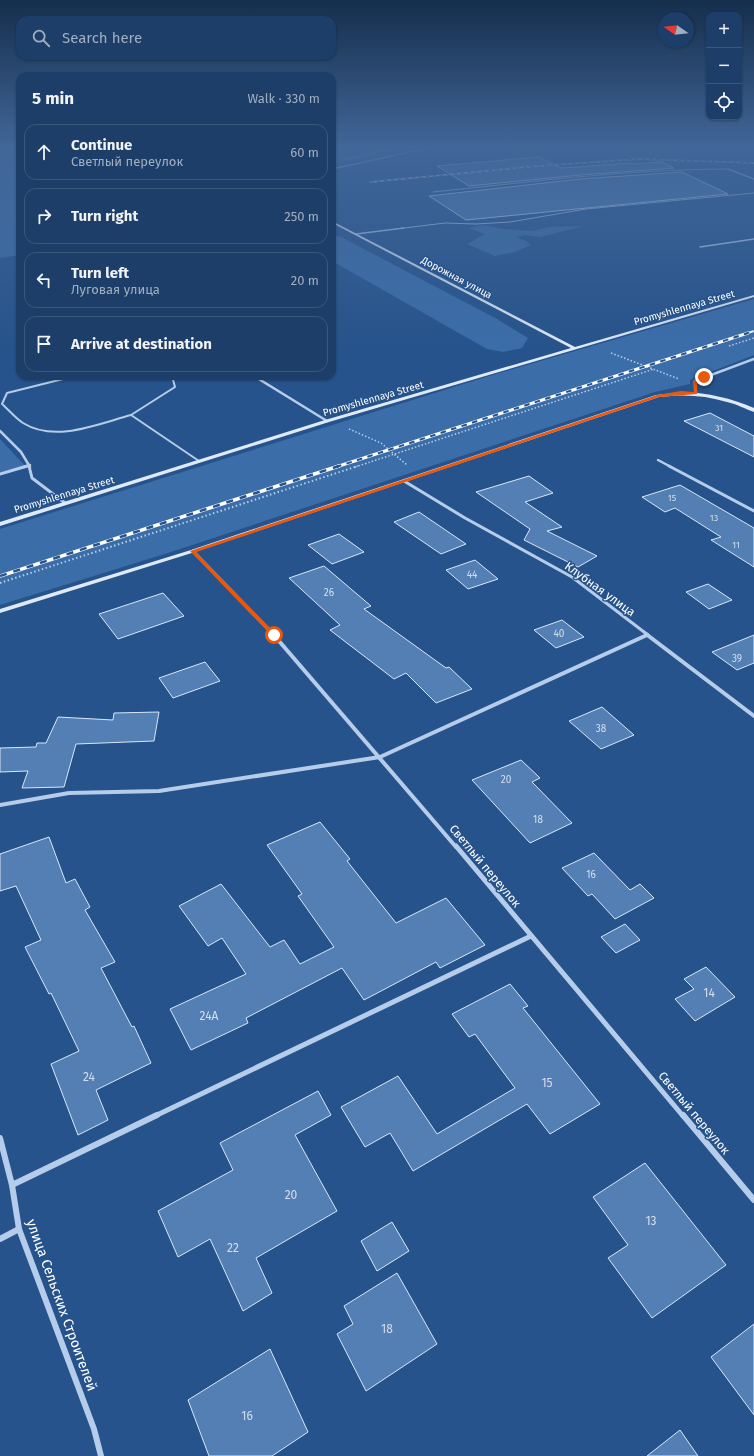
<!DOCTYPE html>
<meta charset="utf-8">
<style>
:root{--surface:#1c3e68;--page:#25456e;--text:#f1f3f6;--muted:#a0aec0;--line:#3a577c}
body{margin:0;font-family:"Fira Sans",sans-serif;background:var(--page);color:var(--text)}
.controls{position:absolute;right:12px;top:12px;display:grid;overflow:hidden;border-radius:8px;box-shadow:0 1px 3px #0004}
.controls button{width:36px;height:36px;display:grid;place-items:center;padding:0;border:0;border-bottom:1px solid var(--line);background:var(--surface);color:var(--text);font:20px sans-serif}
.compass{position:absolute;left:658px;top:12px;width:36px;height:36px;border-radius:50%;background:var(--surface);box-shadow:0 1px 3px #0004;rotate:285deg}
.stop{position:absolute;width:12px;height:12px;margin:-9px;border:3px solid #ea580c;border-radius:50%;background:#fff}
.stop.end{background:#ea580c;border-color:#fff;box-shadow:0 1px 4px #0008}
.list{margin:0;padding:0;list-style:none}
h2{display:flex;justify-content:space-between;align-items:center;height:52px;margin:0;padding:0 16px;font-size:17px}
h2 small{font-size:13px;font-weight:400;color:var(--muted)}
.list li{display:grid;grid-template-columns:26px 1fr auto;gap:12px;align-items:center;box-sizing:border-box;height:56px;margin:0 8px 8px;padding:0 8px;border:1px solid var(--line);border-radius:12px}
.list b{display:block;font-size:15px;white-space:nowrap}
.list p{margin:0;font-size:13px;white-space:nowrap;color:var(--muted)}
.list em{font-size:13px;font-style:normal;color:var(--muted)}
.icon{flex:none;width:22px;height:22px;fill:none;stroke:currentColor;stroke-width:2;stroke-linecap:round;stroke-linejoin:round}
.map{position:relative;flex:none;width:754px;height:1456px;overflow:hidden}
.search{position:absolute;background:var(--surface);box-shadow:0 1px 3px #0004;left:16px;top:16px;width:320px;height:44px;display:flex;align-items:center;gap:10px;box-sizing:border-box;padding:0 14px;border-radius:12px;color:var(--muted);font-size:15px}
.panel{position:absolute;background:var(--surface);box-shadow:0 1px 3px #0004;left:16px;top:72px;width:320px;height:308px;border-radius:12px}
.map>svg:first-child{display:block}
.green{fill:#3b6da8}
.building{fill:#537fb4;stroke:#d9e7f8}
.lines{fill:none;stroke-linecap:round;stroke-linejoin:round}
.path-far1{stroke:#b5cdea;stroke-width:1.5;stroke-dasharray:1.5 2;stroke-linecap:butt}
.path{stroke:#b5cdea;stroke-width:2;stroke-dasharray:1.5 2.5;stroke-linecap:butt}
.lane-far2{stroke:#b5cdea;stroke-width:1}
.lane-far1{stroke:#b5cdea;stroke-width:1.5}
.lane{stroke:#b5cdea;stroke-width:2}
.street-far5{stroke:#b5cdea;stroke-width:1.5}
.street-far4{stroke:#b5cdea;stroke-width:2.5}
.street-far3{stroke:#b5cdea;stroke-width:3}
.street-far2{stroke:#b5cdea;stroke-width:4}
.street-far1{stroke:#b5cdea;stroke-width:5}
.street{stroke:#b5cdea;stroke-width:6}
.secondary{fill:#dfeaf8;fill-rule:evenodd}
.rail-far3-casing{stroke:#fff;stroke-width:1.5}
.rail-far2-casing{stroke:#fff;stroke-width:2}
.rail-far1-casing{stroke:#fff;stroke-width:3}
.rail-casing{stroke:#fff;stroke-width:3.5}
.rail-far3{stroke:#26538b;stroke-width:1;stroke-dasharray:3.5;stroke-linecap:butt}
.rail-far2{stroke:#26538b;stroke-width:1.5;stroke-dasharray:4.5;stroke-linecap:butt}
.rail-far1{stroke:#26538b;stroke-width:2;stroke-dasharray:5.5;stroke-linecap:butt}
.rail{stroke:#26538b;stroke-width:2.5;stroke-dasharray:7;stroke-linecap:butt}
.route{fill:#ea580c}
.labels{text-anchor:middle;stroke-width:3;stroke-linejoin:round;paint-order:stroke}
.far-number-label{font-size:9px;fill:#d4dfec}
.far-street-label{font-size:10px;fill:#fff;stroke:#26538b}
.number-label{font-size:10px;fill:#d4dfec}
.street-label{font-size:12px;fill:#fff;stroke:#26538b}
.near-number-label{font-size:12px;fill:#d4dfec}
.near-street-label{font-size:14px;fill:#fff;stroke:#26538b}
</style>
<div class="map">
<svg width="754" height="1456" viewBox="0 0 754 1456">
<rect width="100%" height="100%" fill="#26538b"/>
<g class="green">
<polygon points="0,146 20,146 20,255 0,258"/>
<polygon points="332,146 419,146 332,166"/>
<polygon points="485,225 503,229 532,231 549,227 584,226 540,237 525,235 516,237 526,241 531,245 515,252 495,256 467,244 485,234 470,229 472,227"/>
<polygon points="332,234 343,238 497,319 528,338 522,348 503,352 487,349 332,261"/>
<polygon points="754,299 754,355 690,380 690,384 655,392 168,553 0,605 0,529 486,377"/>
<polygon points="0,439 27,468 0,475"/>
</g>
<g class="building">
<polygon points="539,157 561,168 631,163 635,164 661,162 674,168 580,175 469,186 437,166"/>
<polygon points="682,172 728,194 466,220 429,196 580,179"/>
<polygon points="710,413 754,436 754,457 684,421"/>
<polygon points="529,476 553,493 525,502 562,527 547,531 597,556 578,567 524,540 530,529 476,492"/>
<polygon points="680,485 754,528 754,567 711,540 721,537 675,508 665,512 642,497"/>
<polygon points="419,512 466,544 441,554 394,522"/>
<polygon points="339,534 364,552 332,564 308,545"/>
<polygon points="475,560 498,579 468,589 446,570"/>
<polygon points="324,566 371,606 364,609 446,668 449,667 472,689 436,703 406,673 394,679 330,630 340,625 289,578"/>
<polygon points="708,584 732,600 709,609 686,592"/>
<polygon points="163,593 184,616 118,639 99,614"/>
<polygon points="562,620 584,637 556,648 534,630"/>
<polygon points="754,635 754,663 737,670 712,652"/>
<polygon points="205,662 220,681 173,698 159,678"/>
<polygon points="602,707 634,735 601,749 569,721"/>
<polygon points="159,712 154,741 76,744 64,787 22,788 28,771 0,772 0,748 36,747 37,743 46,743 58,717 113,720 114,713"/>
<polygon points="521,760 540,778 532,782 572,823 530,843 472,780"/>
<polygon points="320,822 350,859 347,861 396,923 446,898 485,945 440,968 436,962 364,1000 342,968 246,1018 248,1023 191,1050 170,1009 246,974 222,938 208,946 179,906 221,884 270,947 284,940 300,964 334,947 298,896 302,894 267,845"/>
<polygon points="49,837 66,883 75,879 90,907 85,910 115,962 101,968 132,1027 134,1026 151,1063 96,1090 108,1120 78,1135 51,1064 79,1051 51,993 49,994 25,947 41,940 16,886 0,891 0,854"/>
<polygon points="594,853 630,890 640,884 654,898 615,919 592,894 588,896 562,868"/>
<polygon points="625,924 640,940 616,953 601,937"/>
<polygon points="706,967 735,997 695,1021 675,999 694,989 684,979"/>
<polygon points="510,984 528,1006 523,1008 600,1104 550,1134 527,1104 413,1171 390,1133 365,1147 341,1107 398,1076 437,1134 515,1088 475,1034 469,1037 452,1014"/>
<polygon points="318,1091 331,1115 295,1135 337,1211 256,1258 272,1293 243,1311 210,1239 178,1257 158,1211 233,1170 220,1143"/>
<polygon points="645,1163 726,1265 652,1318 608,1258 628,1245 593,1197"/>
<polygon points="392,1222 409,1251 377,1271 361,1241"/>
<polygon points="397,1273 437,1344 366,1391 337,1334 353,1324 344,1306"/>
<polygon points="754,1324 754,1415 711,1357"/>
<polygon points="270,1349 308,1432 272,1456 209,1456 188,1400"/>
<polygon points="680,1430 698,1456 647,1456"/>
</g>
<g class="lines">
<g class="path-far1">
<polyline points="729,346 754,338"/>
<polyline points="611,353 679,379"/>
<polyline points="349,429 381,443 407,465"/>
<polyline points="355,467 654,369"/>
</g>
<polyline class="path" points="0,583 358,466"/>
<g class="lane-far2">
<polyline points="358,146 379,151"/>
<polyline points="344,160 405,146"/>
<path d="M 433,192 C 531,182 629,169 728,169"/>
<polyline points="396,229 445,223 476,224 510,222 586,209 754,193"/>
</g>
<g class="lane-far1">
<polyline points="356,234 404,228"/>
<polyline points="700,247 754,239"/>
</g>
<g class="lane">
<path d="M 75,376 L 7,393 L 2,404 C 9,410 15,418 23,423 C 55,443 98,424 131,415"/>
<polyline points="172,376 175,387 131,415 199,461"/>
</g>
<g class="street-far5">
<polyline points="332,169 438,146"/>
<polyline points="728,169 754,179"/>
</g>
<g class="street-far4">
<polyline points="254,376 327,421"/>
<polyline points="696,393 695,381 754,359"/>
<polyline points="0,431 21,452 30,467"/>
<polyline points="658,460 671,467"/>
<polyline points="24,467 30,465"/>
</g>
<g class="street-far3">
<polyline points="29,466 32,478 65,503"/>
<polyline points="669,466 754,511"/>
<polyline points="0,474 27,466"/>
<polyline points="404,481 465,518 572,577 648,635"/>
<polyline points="193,551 274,635"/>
</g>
<g class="street-far2">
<polyline points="273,634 456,847"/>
<polyline points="646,634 754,716"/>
<polyline points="0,805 69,793 159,791 380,757 647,635"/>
</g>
<g class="street-far1">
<polyline points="456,846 683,1116"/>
<polyline points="155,1116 531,936"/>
</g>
<g class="street">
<polyline points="683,1115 754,1200"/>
<polyline points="0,1138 12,1185 19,1229 94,1429 101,1456"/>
<polyline points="12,1185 157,1115"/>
<polyline points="0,1239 19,1229"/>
</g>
<g class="secondary">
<polygon points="332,221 575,347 754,295 754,297 329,422 0,526 0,522 325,420 571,348 332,223"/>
<path d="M 683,392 C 708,393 731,398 754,408 L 754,412 C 745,409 737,404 727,402 C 705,395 682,394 659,397 L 195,552 L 0,613 L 0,609 L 191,550 L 656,395 Z"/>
</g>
<defs>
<polyline id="rail-far3" points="370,182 538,166 639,159 754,163"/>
<polyline id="rail-far2" points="745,334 754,331"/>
<polyline id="rail-far1" points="336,467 748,333"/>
<polyline id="rail" points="0,576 339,466"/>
</defs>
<use href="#rail-far3" class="rail-far3-casing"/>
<use href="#rail-far2" class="rail-far2-casing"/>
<use href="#rail-far1" class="rail-far1-casing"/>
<use href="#rail" class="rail-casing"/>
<use href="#rail-far3" class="rail-far3"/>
<use href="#rail-far2" class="rail-far2"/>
<use href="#rail-far1" class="rail-far1"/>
<use href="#rail" class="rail"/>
</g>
<linearGradient id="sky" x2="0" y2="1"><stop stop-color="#152e4c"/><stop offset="0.42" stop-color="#416698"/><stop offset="1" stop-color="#416698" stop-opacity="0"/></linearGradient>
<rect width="754" height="349" fill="url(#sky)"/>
<polygon class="route" points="704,376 705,378 697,382 697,394 659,397 196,552 276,634 276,636 272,636 190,551 657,395 681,391 694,392 693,381"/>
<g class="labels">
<g class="far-number-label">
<text x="719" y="431">31</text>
<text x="672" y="501">15</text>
<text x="714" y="521">13</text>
<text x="736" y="548">11</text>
</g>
<g class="far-street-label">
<text transform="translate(457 277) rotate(28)" y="4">Дорожная улица</text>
<text transform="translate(684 307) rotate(-16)" y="4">Promyshlennaya Street</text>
<text transform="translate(373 398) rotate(-16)" y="4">Promyshlennaya Street</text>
<text transform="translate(64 494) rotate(-17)" y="4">Promyshlennaya Street</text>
</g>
<g class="number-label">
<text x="472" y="578">44</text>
<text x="329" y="596">26</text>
<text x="559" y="637">40</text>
<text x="737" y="662">39</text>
<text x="601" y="732">38</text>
<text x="506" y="783">20</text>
<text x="538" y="823">18</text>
<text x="591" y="878">16</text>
</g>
<g class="street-label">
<text transform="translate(600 589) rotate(36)" y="4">Клубная улица</text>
<text transform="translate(485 866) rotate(50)" y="4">Светлый переулок</text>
<text transform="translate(694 1113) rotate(50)" y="4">Светлый переулок</text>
</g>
<g class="near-number-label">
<text x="709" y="997">14</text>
<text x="209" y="1020">24А</text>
<text x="89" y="1081">24</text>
<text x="547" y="1087">15</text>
<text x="291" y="1199">20</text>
<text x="651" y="1225">13</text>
<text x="233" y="1252">22</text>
<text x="387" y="1333">18</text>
<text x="247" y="1420">16</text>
</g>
<g class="near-street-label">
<text transform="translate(62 1305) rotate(70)" y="5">улица Сельских Строителей</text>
</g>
</g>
</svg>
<div class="controls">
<button>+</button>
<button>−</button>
<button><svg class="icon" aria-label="locate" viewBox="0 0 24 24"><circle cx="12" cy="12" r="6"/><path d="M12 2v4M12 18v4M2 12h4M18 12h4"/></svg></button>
</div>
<svg class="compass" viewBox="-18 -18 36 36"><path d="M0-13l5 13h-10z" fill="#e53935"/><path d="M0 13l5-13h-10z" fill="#a0aec0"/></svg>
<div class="stop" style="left:274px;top:635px"></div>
<div class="stop end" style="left:704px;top:377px"></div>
<div class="search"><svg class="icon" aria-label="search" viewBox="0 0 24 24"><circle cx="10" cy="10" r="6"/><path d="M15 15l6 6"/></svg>Search here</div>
<section class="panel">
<h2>5 min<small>Walk · 330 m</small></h2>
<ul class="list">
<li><svg class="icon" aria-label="ahead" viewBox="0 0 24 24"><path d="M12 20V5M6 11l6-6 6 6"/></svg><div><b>Continue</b><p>Светлый переулок</p></div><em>60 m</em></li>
<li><svg class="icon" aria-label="right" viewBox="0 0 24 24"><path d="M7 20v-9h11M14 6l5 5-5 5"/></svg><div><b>Turn right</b></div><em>250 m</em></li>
<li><svg class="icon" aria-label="left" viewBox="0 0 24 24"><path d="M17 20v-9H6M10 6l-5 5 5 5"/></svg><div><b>Turn left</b><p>Луговая улица</p></div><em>20 m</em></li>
<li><svg class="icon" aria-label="arrive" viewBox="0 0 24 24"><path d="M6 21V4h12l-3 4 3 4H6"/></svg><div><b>Arrive at destination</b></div></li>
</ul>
</section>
</div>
